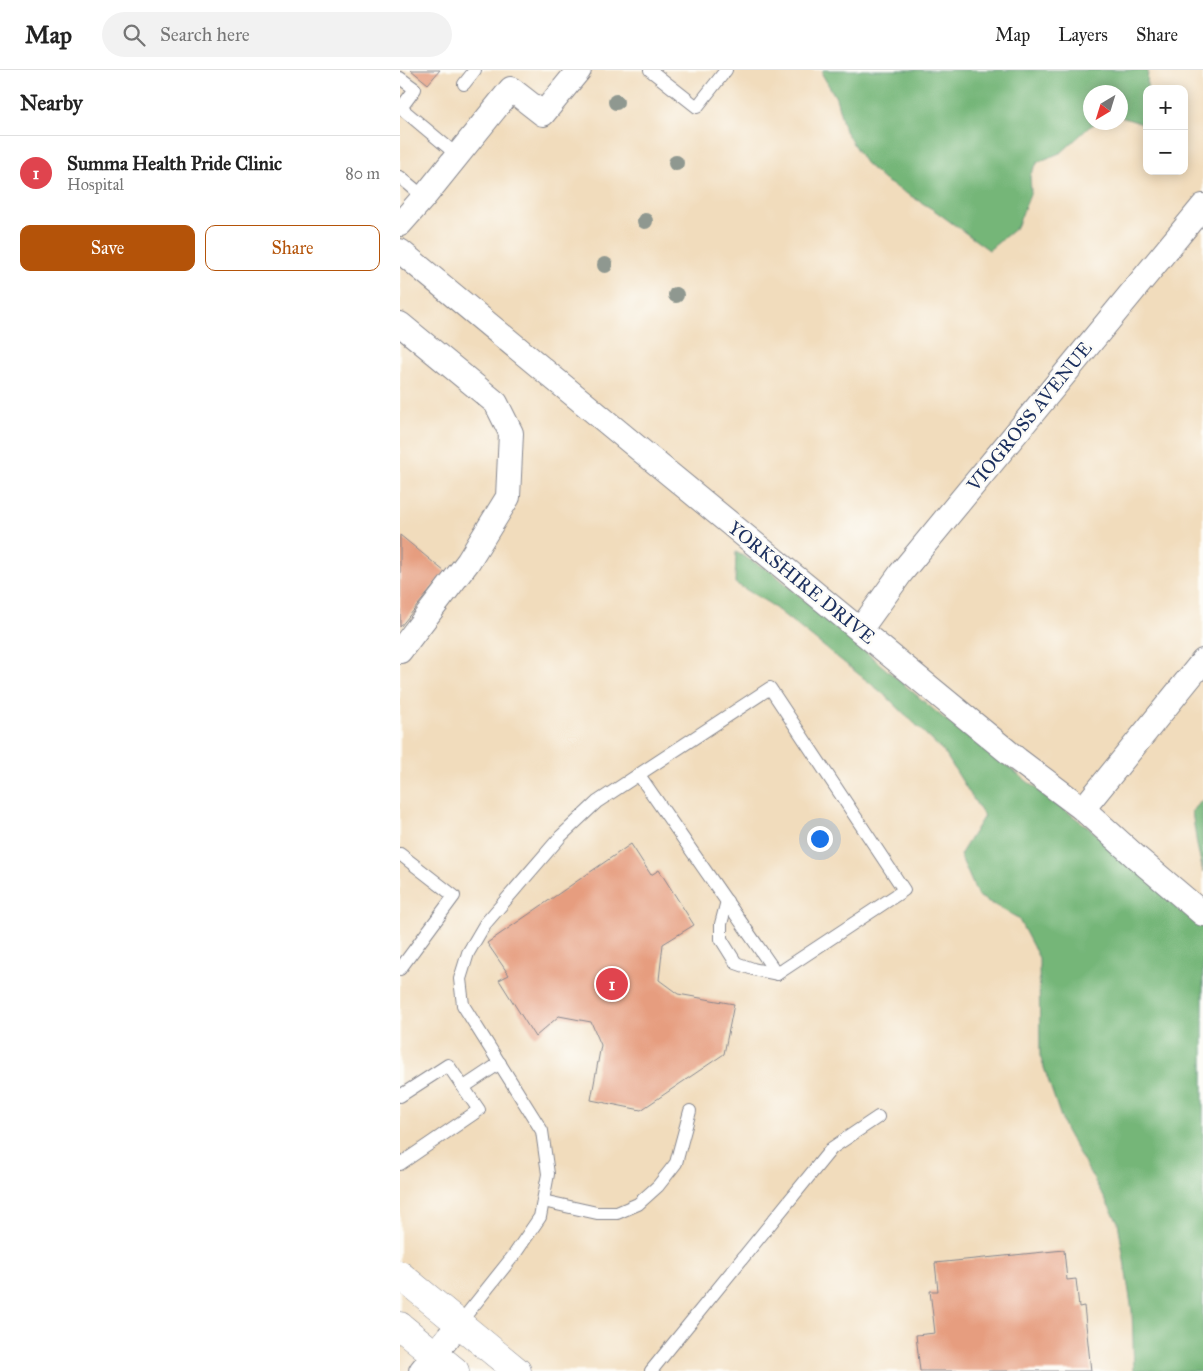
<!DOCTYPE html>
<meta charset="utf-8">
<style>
:root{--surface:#fff;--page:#f2f2f2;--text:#222;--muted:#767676;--line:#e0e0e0;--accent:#b45309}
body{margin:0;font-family:"IM FELL Great Primer",serif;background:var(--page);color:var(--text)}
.controls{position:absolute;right:15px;top:15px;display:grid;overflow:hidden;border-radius:10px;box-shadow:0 2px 12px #0003}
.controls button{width:45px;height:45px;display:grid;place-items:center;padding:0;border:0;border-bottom:1px solid var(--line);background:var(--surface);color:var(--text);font:25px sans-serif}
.compass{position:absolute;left:683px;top:15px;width:45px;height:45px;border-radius:50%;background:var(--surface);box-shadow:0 2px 12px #0003;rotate:218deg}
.you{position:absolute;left:419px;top:768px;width:18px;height:18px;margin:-12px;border:4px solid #fff;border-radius:50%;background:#1a73e8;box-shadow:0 0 0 8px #1a73e833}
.badge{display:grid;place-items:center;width:32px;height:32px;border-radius:50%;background:var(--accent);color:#fff;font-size:16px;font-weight:700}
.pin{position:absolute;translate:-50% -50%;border:2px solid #fff;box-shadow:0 1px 5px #0006}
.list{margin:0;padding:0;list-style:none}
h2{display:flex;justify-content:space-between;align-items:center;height:65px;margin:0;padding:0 20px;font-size:21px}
h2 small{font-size:16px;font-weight:400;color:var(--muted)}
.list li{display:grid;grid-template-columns:32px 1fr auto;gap:15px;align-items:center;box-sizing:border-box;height:75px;padding:0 20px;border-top:1px solid var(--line)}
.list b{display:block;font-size:19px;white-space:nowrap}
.list p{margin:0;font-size:16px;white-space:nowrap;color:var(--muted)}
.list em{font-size:16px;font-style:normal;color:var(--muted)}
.actions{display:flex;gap:10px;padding:15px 20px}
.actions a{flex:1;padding:11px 0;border:1px solid var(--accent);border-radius:10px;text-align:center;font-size:18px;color:var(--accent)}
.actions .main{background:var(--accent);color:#fff}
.icon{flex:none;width:28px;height:28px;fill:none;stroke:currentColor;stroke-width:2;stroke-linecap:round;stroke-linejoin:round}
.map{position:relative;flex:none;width:803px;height:1301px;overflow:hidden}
header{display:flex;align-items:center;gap:30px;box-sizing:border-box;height:70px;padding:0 25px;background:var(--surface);border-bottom:1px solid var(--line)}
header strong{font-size:24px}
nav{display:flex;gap:28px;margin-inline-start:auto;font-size:18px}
.search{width:350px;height:45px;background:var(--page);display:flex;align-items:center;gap:12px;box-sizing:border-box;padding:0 18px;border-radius:28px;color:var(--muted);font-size:19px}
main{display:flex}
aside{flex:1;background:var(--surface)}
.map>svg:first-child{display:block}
.forest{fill:#74b678;stroke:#48726b}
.building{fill:#e69d7f}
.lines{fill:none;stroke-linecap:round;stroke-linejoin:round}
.service-casing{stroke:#86868d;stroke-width:14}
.minor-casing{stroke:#86868d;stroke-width:26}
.tertiary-casing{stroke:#86868d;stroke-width:29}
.service{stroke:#fff;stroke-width:12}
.minor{stroke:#fff;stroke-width:24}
.tertiary{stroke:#fff;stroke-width:28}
.tree{fill:#8f9890}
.labels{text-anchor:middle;stroke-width:5;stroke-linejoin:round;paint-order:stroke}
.street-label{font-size:19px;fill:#1b2f5e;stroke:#fdfcf7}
</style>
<header>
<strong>Map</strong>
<div class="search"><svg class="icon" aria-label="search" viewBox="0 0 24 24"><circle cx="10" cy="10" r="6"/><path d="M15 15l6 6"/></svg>Search here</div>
<nav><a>Map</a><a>Layers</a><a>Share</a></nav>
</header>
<main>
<aside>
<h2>Nearby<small></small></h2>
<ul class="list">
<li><span class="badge" style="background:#e0444e">1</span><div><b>Summa Health Pride Clinic</b><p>Hospital</p></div><em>80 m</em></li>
</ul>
<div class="actions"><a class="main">Save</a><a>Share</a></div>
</aside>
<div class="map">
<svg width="803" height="1301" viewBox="0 0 803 1301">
<rect width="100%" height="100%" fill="#fdfcf7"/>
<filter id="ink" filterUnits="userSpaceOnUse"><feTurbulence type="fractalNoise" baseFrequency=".02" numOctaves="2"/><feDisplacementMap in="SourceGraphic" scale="10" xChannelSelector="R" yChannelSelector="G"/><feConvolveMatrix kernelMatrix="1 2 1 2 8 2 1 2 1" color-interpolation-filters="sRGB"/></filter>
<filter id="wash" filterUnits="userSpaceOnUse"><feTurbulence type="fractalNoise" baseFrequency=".0096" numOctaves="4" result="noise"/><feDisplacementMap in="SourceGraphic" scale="20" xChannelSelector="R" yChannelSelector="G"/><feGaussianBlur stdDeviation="1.12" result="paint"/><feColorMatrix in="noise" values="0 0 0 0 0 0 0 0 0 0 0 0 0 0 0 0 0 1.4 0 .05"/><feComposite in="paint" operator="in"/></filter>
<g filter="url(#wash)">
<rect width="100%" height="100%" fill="#f1dcbc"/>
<g class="forest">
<polygon points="423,0 748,0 747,16 749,19 747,19 747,57 740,53 721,47 720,22 690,22 690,52 696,53 689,57 662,82 638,92 630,105 631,122 617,157 589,180 534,140 484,110 465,93 445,61 436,28 422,4"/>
<polygon points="336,482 373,503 541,646 739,796 803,858 803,1301 734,1301 732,1241 718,1152 665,1059 640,986 639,888 618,848 578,826 560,785 584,746 544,682 485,625 370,534 335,513"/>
<polygon points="803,729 803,802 797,775 792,742"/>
</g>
<g id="blocks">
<g class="building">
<polygon points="11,0 40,0 28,14"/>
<polygon points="0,465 45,502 0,557"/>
<polygon points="231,774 251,805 259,800 294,855 263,874 259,910 278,924 334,934 324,984 241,1040 191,1030 201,975 191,952 159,946 135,967 99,910 109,905 87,873"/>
<polygon points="664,1180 667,1210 676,1209 679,1237 684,1236 691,1301 520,1301 516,1265 535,1263 530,1221 538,1221 535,1193"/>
</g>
</g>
</g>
<g filter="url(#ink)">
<use href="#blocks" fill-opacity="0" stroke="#86868d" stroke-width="1"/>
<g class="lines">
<defs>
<g id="service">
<polyline points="250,0 297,37 326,0"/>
<polyline points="0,8 15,19 1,38 57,85"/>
<polyline points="64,14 75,0"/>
<polyline points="0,107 24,127"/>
<polyline points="0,784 54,826 0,899"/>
<polyline points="327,831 321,854 321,869 336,893 353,899 377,904"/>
<polyline points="64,1017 100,993"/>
<polyline points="0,1026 48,995 79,1040 0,1094"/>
<polyline points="143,1131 197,1143 217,1143 238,1134 258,1116 276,1093 290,1041"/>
<polyline points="59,1254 114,1185 140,1147 148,1104 142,1061 63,935 60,909 68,883 85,854 161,766 197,732 370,618 504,820 377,904 239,705"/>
<polyline points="251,1301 432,1078 478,1047"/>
</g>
<g id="minor">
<polyline points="0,154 24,127 111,19 143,44 179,0"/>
<polyline points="0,181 238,378 618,690 683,739 736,787 803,844"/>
<polyline points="0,254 96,333 111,363 108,427 68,492 0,581"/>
<polyline points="460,560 501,503 803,136"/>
<polyline points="683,739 803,591"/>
<polyline points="21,1301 59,1254"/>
</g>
<g id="tertiary">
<polyline points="0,1205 117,1301"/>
<polyline points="0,1256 55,1301"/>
</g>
</defs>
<use href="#service" class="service-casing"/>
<use href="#minor" class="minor-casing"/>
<use href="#tertiary" class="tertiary-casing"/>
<use href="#service" class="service"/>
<use href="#minor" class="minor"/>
<use href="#tertiary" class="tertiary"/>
</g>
<g class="tree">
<circle cx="216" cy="32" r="8"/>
<circle cx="276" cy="93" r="8"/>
<circle cx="245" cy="151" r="8"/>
<circle cx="205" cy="195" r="8"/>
<circle cx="276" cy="225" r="8"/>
</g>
</g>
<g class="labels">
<g class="street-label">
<text transform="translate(629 346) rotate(-51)" y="7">VIOGROSS AVENUE</text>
<text transform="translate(402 512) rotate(39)" y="7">YORKSHIRE DRIVE</text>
</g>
</g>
</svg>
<div class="controls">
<button>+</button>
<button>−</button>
</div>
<svg class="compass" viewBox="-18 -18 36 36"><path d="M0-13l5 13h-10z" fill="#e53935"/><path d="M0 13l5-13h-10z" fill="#767676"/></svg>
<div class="you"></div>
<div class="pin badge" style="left:212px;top:914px;background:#e0444e">1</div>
</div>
</main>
